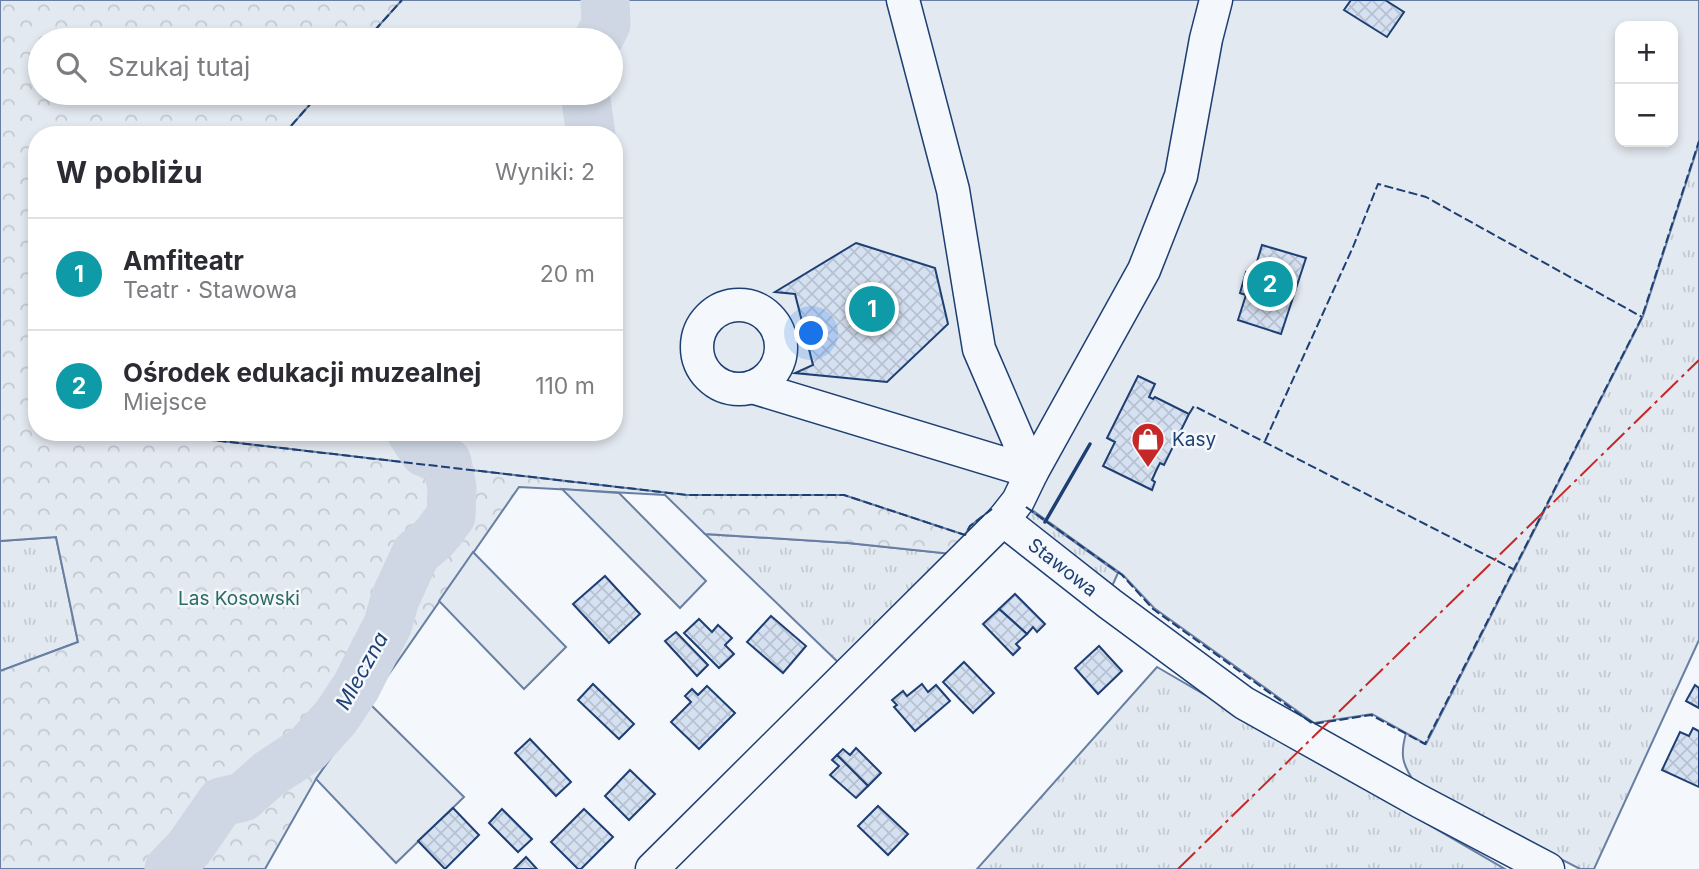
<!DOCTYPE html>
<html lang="pl">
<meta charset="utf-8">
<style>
:root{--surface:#fff;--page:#f2f2f3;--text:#2b2b33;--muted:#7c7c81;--line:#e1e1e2;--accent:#1a73e8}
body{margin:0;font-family:Inter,sans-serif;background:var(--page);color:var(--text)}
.controls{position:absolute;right:21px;top:21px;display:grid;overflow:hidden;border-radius:14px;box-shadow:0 4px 10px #0003}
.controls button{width:63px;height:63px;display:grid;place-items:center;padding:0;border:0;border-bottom:2px solid var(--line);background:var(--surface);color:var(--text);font:35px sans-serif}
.you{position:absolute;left:812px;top:334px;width:24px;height:24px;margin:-18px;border:5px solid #fff;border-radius:50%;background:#1a73e8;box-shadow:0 0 0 10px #1a73e833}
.badge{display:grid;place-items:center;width:46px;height:46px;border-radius:50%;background:var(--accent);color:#fff;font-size:23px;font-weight:700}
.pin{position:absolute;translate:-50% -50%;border:4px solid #fff;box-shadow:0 2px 7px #0006}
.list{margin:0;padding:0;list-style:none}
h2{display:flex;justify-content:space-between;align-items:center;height:91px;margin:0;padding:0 28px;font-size:30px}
h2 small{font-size:23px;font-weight:400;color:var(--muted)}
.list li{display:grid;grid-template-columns:46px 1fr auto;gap:21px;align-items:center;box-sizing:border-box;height:112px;padding:0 28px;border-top:2px solid var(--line)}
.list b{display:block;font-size:26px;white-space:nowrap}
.list p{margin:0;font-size:23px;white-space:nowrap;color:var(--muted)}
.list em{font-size:23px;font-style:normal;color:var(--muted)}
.icon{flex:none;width:38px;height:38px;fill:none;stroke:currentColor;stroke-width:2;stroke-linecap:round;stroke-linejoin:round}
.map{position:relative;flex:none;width:1699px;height:869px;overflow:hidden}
.search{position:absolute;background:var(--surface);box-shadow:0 4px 10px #0003;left:28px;top:28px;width:595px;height:77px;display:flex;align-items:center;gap:18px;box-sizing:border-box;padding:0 24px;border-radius:38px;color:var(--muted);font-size:26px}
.panel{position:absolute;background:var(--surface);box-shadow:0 4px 10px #0003;left:28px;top:126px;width:595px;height:315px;border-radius:28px}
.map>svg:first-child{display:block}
.grass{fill:url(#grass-tufts);stroke:#687fa3;stroke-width:2}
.forest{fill:url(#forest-crowns);stroke:#687fa3;stroke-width:2;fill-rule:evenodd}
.green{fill:#e3e9f0;stroke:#687fa3;stroke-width:2;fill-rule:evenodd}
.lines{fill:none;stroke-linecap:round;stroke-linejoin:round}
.river{stroke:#cfd7e4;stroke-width:49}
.building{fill:url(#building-cross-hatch);stroke:#1d3f73;stroke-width:2}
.minor-casing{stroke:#1d3f73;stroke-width:35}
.minor{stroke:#f4f7fb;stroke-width:32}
.fence{stroke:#1d3f73;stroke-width:2;stroke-dasharray:9 3.5;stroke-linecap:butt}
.wall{stroke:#1d3f73;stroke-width:3.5}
.power{stroke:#c62828;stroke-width:2;stroke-dasharray:24 5 3.5 5;stroke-linecap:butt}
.labels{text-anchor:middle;stroke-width:5;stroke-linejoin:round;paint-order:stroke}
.poi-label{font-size:19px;fill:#1d3f73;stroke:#f4f7fb;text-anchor:start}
.street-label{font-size:19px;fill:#1d3f73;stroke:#f4f7fb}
.park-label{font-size:19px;fill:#2c6c60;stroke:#f4f7fb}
.water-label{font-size:21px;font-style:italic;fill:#1d3f73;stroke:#f4f7fb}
</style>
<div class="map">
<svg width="1699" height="869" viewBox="0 0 1699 869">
<defs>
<pattern id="grass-tufts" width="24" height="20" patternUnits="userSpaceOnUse" patternTransform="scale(1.75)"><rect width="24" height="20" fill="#e3e9f0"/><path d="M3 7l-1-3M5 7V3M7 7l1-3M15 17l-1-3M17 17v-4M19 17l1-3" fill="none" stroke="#c2c9d1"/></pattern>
<pattern id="forest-crowns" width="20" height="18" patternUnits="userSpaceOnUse" patternTransform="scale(1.75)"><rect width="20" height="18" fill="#e3e9f0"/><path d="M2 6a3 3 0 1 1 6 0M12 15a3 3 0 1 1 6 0" fill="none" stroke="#c2c9d1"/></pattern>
<pattern id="building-cross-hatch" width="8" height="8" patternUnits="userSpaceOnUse" patternTransform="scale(1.75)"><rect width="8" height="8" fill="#d5e0f0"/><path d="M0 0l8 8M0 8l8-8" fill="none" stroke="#b6c1d1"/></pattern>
</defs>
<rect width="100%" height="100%" fill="#f4f7fb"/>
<g class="grass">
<path d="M 1699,140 L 1699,640 L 1594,869 L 1580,869 L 1415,783 C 1402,764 1400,755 1406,733 L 1425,743 Z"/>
<polygon points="1024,506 1118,573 1113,584 1108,585 1022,530"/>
<polygon points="705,534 848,543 952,554 841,665"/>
<polygon points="56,537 78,642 0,671 0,541"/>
<polygon points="1157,667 1505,869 977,869"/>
</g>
<path class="forest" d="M 0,0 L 899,0 L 614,135 L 37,135 L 37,432 L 614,432 L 1010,496 L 952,554 L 848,543 L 705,534 L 665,495 L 519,487 L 316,779 L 265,869 L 0,869 L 0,671 L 78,642 L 56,537 L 0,541 ZM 40,40 L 611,40 L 611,93 L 40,93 Z"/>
<g class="green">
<path d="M 402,0 L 1699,0 L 1699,143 L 1643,316 L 1426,744 L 1372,714 L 1314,723 L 1154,608 L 1123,575 L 1011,495 L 970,526 L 965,535 L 844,495 L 687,495 L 143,432 L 614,432 L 614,135 L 283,135 L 320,93 L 611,93 L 611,40 L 366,40 ZM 1620,26 L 1673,26 L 1673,142 L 1620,142 Z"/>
<polygon points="562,489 619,493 706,581 680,608"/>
<polygon points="473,552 566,647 524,689 439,601"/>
<polygon points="369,703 464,797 396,863 316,779"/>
</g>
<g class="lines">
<g class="river">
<polyline points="598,40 606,24 605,0"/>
<polyline points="585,93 591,135"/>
<polyline points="169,869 189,848 221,802 243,797 269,774 308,748 336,717 356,687 388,624 395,599 416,553 434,538 451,516 452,488 447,462 424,452 411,432"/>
</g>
</g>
<g class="building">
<polygon points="1351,0 1385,0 1404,12 1387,37 1344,10"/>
<polygon points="856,243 935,268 948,324 887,382 795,373 813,365 795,294 775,292"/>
<polygon points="1262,245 1306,258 1281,334 1238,320 1246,295 1240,293 1246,272 1253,275"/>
<polygon points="1138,376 1155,384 1149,397 1153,399 1155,397 1189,414 1164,465 1160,463 1156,471 1152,480 1155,482 1152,490 1103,466 1115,442 1107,438"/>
<polygon points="605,576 640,614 609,643 573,604"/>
<polygon points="1015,594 1045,624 1037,632 1033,627 1027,634 999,609"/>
<polygon points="999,609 1027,634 1016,644 1020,648 1013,655 983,624"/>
<polygon points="771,616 806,646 783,673 747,642"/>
<polygon points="699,619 712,632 718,625 732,638 725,645 734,654 719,668 684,633"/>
<polygon points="676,632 708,665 697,676 665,641"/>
<polygon points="1099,646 1122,671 1098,694 1075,668"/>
<polygon points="964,662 994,693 973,713 943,682"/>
<polygon points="593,684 634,724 619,739 578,700"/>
<polygon points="922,684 928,692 936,685 950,701 915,731 894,707 897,705 892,700 903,691 907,696"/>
<polygon points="1695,685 1699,688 1699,708 1686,701"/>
<polygon points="707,686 735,713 699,749 671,722 691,702 685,696 692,689 698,695"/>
<polygon points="1693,728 1699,731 1699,787 1662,770 1680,732 1689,736"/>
<polygon points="530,739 571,782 556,796 515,753"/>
<polygon points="856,748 881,773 868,786 837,755 843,749 850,755"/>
<polygon points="837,755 868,786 856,798 830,775 839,766 832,760"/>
<polygon points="630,770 655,794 629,820 605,796"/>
<polygon points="878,806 908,834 888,855 858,826"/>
<polygon points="453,808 479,835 445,869 418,841"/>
<polygon points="502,809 532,839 518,852 489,823"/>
<polygon points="584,809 613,837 581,869 578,869 551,842"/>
<polygon points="526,857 537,869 514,869"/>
</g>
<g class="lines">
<defs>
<g id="minor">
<circle cx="739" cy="347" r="42"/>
<polyline points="752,387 1032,472 979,349 953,190 903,0"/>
<polyline points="1003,520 1110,604 1244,703 1419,801 1548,869"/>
<polyline points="652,869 1003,520 1018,501 1032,472 1144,270 1181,176 1206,39 1216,0"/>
</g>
</defs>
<use href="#minor" class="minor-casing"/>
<use href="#minor" class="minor"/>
<g class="fence">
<polyline points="366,40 402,0"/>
<polyline points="283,135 320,93"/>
<polyline points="37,414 32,420 37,420"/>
<polyline points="1189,414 1194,406 1513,569"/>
<polyline points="143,432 687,495 844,495 965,535 970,526 992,509"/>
<polyline points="1265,441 1353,247 1378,184 1426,197 1642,317"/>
<polyline points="1026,507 1122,575 1153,609 1313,724 1371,715 1425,744 1642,317 1699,141"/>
</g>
<polyline class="wall" points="1045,522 1090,444"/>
<polyline class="power" points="1178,869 1699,360"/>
</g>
<defs>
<symbol id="shop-pin" viewBox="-11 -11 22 30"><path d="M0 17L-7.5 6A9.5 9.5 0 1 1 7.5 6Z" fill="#c62828" stroke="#f4f7fb"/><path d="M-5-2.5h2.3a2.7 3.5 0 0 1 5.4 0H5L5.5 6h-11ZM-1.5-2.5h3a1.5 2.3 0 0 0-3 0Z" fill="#fff"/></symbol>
</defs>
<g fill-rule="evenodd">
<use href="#shop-pin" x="1129" y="420" width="38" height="52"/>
</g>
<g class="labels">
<g class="poi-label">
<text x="1172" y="446">Kasy</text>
</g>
<g class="street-label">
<text transform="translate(1063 567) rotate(38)" y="7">Stawowa</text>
</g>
<g class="park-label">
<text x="239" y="605">Las Kosowski</text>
</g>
<g class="water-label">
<text transform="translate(362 671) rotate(-61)" y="7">Mleczna</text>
</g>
</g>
</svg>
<div class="controls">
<button>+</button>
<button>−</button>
</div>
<div class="you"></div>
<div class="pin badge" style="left:872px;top:309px;background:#0f9aa8">1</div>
<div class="pin badge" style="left:1270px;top:284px;background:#0f9aa8">2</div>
<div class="search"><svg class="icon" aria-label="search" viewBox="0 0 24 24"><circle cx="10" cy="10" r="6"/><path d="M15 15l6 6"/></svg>Szukaj tutaj</div>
<section class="panel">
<h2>W pobliżu<small>Wyniki: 2</small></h2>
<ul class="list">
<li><span class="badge" style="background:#0f9aa8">1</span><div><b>Amfiteatr</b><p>Teatr · Stawowa</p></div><em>20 m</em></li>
<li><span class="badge" style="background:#0f9aa8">2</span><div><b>Ośrodek edukacji muzealnej</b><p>Miejsce</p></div><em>110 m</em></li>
</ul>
</section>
</div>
